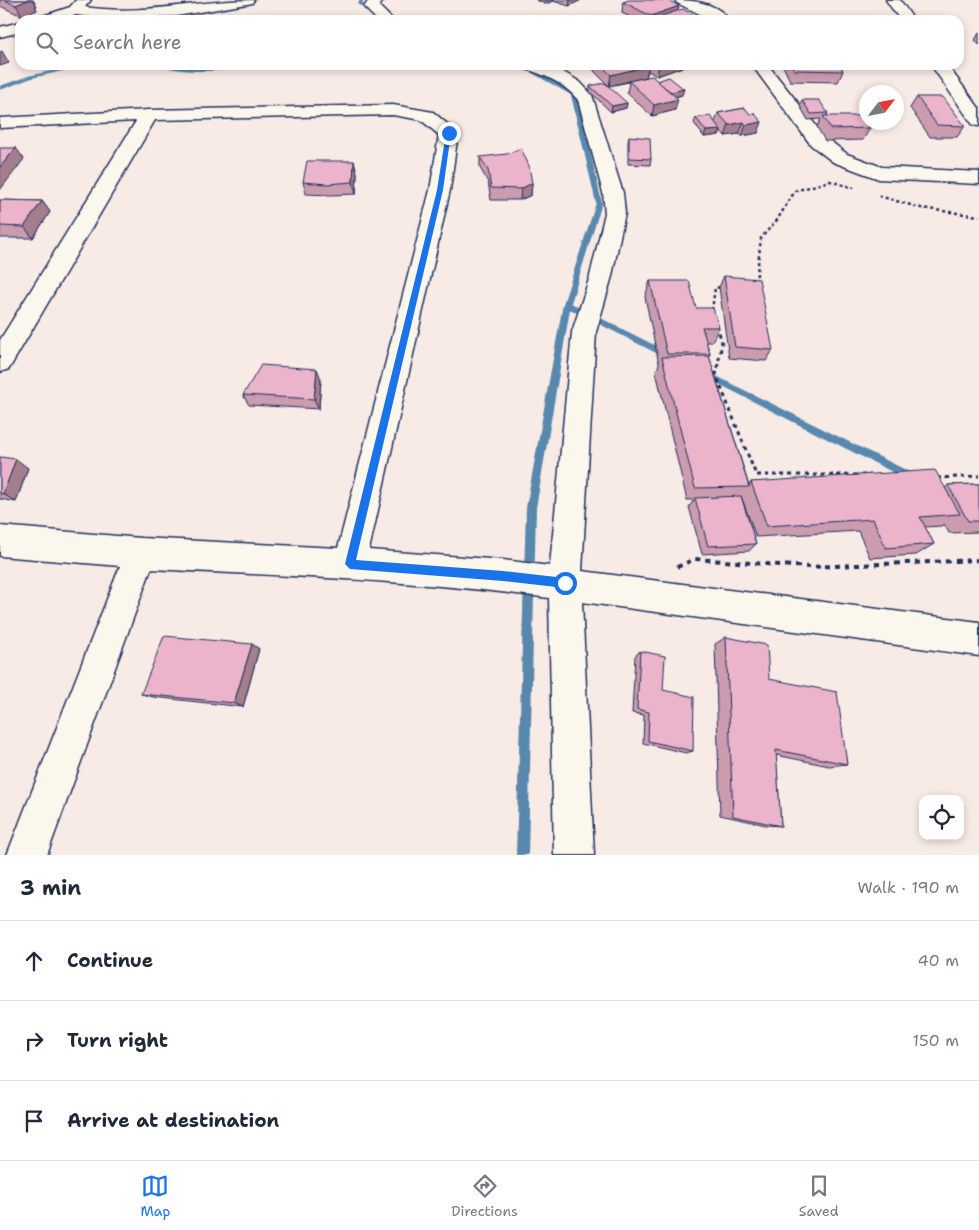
<!DOCTYPE html>
<meta charset="utf-8">
<style>
:root{--surface:#fff;--page:#f2f2f3;--text:#1f2937;--muted:#747a83;--line:#e0e1e3;--accent:#1a73e8}
body{margin:0;font-family:"Shantell Sans",sans-serif;background:var(--page);color:var(--text)}
.controls{position:absolute;right:15px;bottom:15px;display:grid;overflow:hidden;border-radius:10px;box-shadow:0 2px 8px #0003}
.controls button{width:45px;height:45px;display:grid;place-items:center;padding:0;border:0;border-bottom:1px solid var(--line);background:var(--surface);color:var(--text);font:25px sans-serif}
.compass{position:absolute;left:859px;top:85px;width:45px;height:45px;border-radius:50%;background:var(--surface);box-shadow:0 2px 8px #0003;rotate:58deg}
.stop{position:absolute;width:15px;height:15px;margin:-11px;border:4px solid #1a73e8;border-radius:50%;background:#fff}
.stop.end{background:#1a73e8;border-color:#fff;box-shadow:0 1px 5px #0008}
.list{margin:0;padding:0;list-style:none}
h2{display:flex;justify-content:space-between;align-items:center;height:65px;margin:0;padding:0 20px;font-size:21px}
h2 small{font-size:16px;font-weight:400;color:var(--muted)}
.list li{display:grid;grid-template-columns:32px 1fr auto;gap:15px;align-items:center;box-sizing:border-box;height:80px;padding:0 20px;border-top:1px solid var(--line)}
.list b{display:block;font-size:19px;white-space:nowrap}
.list em{font-size:16px;font-style:normal;color:var(--muted)}
.icon{flex:none;width:28px;height:28px;fill:none;stroke:currentColor;stroke-width:2;stroke-linecap:round;stroke-linejoin:round}
.map{position:relative;flex:none;width:979px;height:855px;overflow:hidden}
.search{position:absolute;background:var(--surface);box-shadow:0 2px 8px #0003;left:15px;right:15px;top:15px;height:55px;display:flex;align-items:center;gap:12px;box-sizing:border-box;padding:0 18px;border-radius:15px;color:var(--muted);font-size:19px}
.sheet{height:305px;background:var(--surface)}
nav{display:flex;justify-content:space-around;align-items:center;box-sizing:border-box;height:70px;border-top:1px solid var(--line);background:var(--surface);font-size:14px;color:var(--muted)}
nav a{display:grid;justify-items:center;gap:2px}
nav .on{color:var(--accent)}
.map>svg:first-child{display:block}
.lines{fill:none;stroke-linecap:round;stroke-linejoin:round}
.stream{fill:#5988ae;fill-rule:evenodd}
.minor-casing{stroke:#1b2f5e;stroke-width:3}
.highway-casing{stroke:#1b2f5e;stroke-width:3}
.path-far2{stroke:#1b2f5e;stroke-width:2.5;stroke-dasharray:3 3;stroke-linecap:butt}
.path-far1{stroke:#1b2f5e;stroke-width:3;stroke-dasharray:4 4;stroke-linecap:butt}
.path{stroke:#1b2f5e;stroke-width:4;stroke-dasharray:5 5;stroke-linecap:butt}
.minor{fill:#fbf7ec;fill-rule:evenodd}
.highway{fill:#fbf7ec;fill-rule:evenodd}
.wall{fill:#cb9bae;stroke:#1b2f5e}
.shaded-wall{fill:#a57e8d;stroke:#1b2f5e}
.building{fill:#ecb4ca;stroke:#1b2f5e}
.route{fill:#1a73e8}
</style>
<div class="map">
<svg width="979" height="855" viewBox="0 0 979 855">
<rect width="100%" height="100%" fill="#f8eae5"/>
<filter id="ink" filterUnits="userSpaceOnUse"><feTurbulence type="fractalNoise" baseFrequency=".02" numOctaves="2"/><feDisplacementMap in="SourceGraphic" scale="10" xChannelSelector="R" yChannelSelector="G"/><feConvolveMatrix kernelMatrix="1 2 1 2 8 2 1 2 1" color-interpolation-filters="sRGB"/></filter>
<g filter="url(#ink)">
<g class="lines">
<g class="stream">
<polygon points="360,0 364,0 362,3 382,20 377,20 358,4"/>
<polygon points="78,65 88,65 32,78 0,90 0,86 28,76"/>
<path d="M 160,65 L 203,68 L 246,65 C 229,73 177,73 160,65 Z"/>
<polygon points="511,65 520,65 531,68 577,94 602,203 571,303 670,353 671,355 667,358 664,357 570,309 536,508 528,855 516,855 526,508 563,304 596,203 571,95 527,70"/>
<polygon points="706,371 914,474 916,477 914,480 911,481 908,480 703,376 702,374 703,372"/>
</g>
<defs>
<g id="minor">
<path d="M 76,0 L 91,0 L 85,7 C 142,16 198,0 254,0 L 252,3 L 247,4 L 177,16 L 106,19 L 76,15 L 60,20 L 38,20 L 40,17 L 70,7 Z"/>
<polygon points="369,0 384,0 379,6 393,20 377,20 364,7"/>
<path d="M 675,0 C 693,0 718,3 729,20 L 712,20 L 677,3 Z"/>
<polygon points="20,22 20,32 0,37 0,27"/>
<path d="M 521,65 L 547,65 L 560,70 L 580,82 L 592,95 L 623,193 L 625,213 L 612,276 L 596,332 L 582,571 L 979,622 L 979,656 L 582,602 L 594,855 L 554,855 L 549,598 C 417,580 284,576 151,569 L 47,855 L 7,855 L 120,566 L 0,556 L 0,526 L 141,538 L 338,548 L 430,190 L 439,135 L 421,120 L 393,115 L 155,120 L 9,369 L 0,372 L 0,340 L 136,121 L 0,128 L 0,118 L 149,110 L 393,105 L 433,112 L 458,133 L 450,190 L 369,550 L 503,560 L 550,566 L 572,332 L 590,276 L 605,213 L 603,193 L 578,100 C 563,82 545,75 523,68 Z"/>
<polygon points="752,65 768,65 825,137 847,154 882,167 979,172 979,184 879,179 833,162 811,145"/>
</g>
<g id="highway">
<polygon points="886,0 900,0 914,20 900,20"/>
<polygon points="931,65 947,65 979,108 979,126 973,125"/>
</g>
</defs>
<use href="#minor" class="minor-casing"/>
<use href="#highway" class="highway-casing"/>
<g class="path-far2">
<polyline points="879,196 921,208 979,216"/>
<polyline points="756,282 761,238 777,220 795,191 830,181 854,188"/>
<polyline points="712,310 715,288 721,287"/>
</g>
<g class="path-far1">
<polyline points="717,325 722,343 716,375 756,475 871,475"/>
<polyline points="937,478 979,476"/>
</g>
<polyline class="path" points="677,567 695,559 809,567 979,560"/>
<use href="#minor" class="minor"/>
<use href="#highway" class="highway"/>
</g>
<g class="wall">
<polygon points="0,0 33,0 37,6 35,6 37,10 22,16 0,6"/>
<polygon points="536,0 581,0 569,6 553,1 545,4"/>
<polygon points="623,2 678,11 703,20 636,20 622,13"/>
<polygon points="979,33 979,45 975,40"/>
<polygon points="595,65 688,65 657,76 648,71 646,77 657,81 682,95 675,97 675,110 652,116 627,93 629,82 609,86 594,71"/>
<polygon points="784,65 840,65 843,71 838,82 790,81 783,66"/>
<polygon points="590,86 627,103 626,108 611,112 590,92"/>
<polygon points="917,97 965,126 957,137 930,137 910,108"/>
<polygon points="802,100 828,113 827,116 870,128 863,140 825,141 817,127 821,119 808,120 800,106"/>
<polygon points="745,108 758,133 742,136 739,134 725,136 721,131 719,135 704,137 694,123 696,118 715,122 718,113"/>
<polygon points="629,136 651,159 650,165 628,164 628,142"/>
<polygon points="480,157 532,183 531,195 520,200 491,200 488,182 480,168"/>
<polygon points="354,161 357,173 356,194 330,195 306,194 303,182"/>
<polygon points="0,200 42,201 50,212 33,238 0,238"/>
<polygon points="724,276 773,350 766,361 729,358 719,287"/>
<polygon points="650,281 696,308 719,327 712,342 706,342 710,354 709,356 749,486 751,482 945,488 948,485 979,484 979,532 949,533 944,524 941,526 925,527 934,544 916,555 870,558 858,531 756,537 741,496 756,544 749,551 702,554 689,507 694,500 687,500 656,372 659,364 645,297"/>
<polygon points="321,379 319,409 249,405 243,395"/>
<polygon points="0,457 28,468 16,502 0,499"/>
<polygon points="726,637 769,679 847,764 829,766 776,755 781,826 766,825 720,815 715,644"/>
<polygon points="252,644 259,649 243,707 153,697 141,694"/>
<polygon points="640,651 663,690 693,751 686,753 643,743 644,715 632,713 635,656"/>
</g>
<g class="shaded-wall">
<polygon points="28,0 33,0 37,6 35,6 37,10 22,16 16,5"/>
<polygon points="545,0 553,0 553,1 545,4"/>
<polygon points="570,0 581,0 569,6"/>
<polygon points="679,6 677,16 651,20 651,16"/>
<polygon points="2,51 9,63 0,66 0,52"/>
<polygon points="659,65 688,65 657,76"/>
<polygon points="649,66 646,77 609,86 611,75"/>
<polygon points="684,89 682,95 670,98 671,92"/>
<polygon points="678,99 675,110 652,116 654,105"/>
<polygon points="627,103 626,108 611,112 612,106"/>
<polygon points="744,122 739,134 725,136 729,125"/>
<polygon points="762,122 758,133 742,136 746,125"/>
<polygon points="721,130 719,135 704,137 706,131"/>
<polygon points="16,148 24,159 0,190 0,167"/>
<polygon points="354,161 357,173 356,194 353,182"/>
<polygon points="532,183 531,195 520,200 521,189"/>
<polygon points="42,201 50,212 33,238 24,227"/>
<polygon points="317,369 321,379 319,409 314,399"/>
<polygon points="16,459 28,468 16,502 3,494"/>
<polygon points="252,644 259,649 243,707 234,703"/>
</g>
<g class="building">
<polygon points="4,0 28,0 16,5"/>
<polygon points="629,0 668,0 679,6 651,16 623,2"/>
<polygon points="683,9 703,20 649,20"/>
<polygon points="601,65 647,65 649,66 611,75"/>
<polygon points="792,65 840,65 843,71 795,70"/>
<polygon points="652,76 678,99 654,105 629,81"/>
<polygon points="669,77 684,89 671,92 657,81"/>
<polygon points="605,83 627,103 612,106 590,86"/>
<polygon points="917,97 943,97 965,126 937,125"/>
<polygon points="802,100 819,100 828,113 811,114"/>
<polygon points="745,108 750,114 754,113 762,122 746,125 744,122 729,125 718,113"/>
<polygon points="710,116 721,130 706,131 696,118"/>
<polygon points="823,116 861,116 870,128 831,129"/>
<polygon points="629,136 650,138 651,159 629,158"/>
<polygon points="0,148 16,148 0,167"/>
<polygon points="521,148 529,166 532,183 521,189 491,188 488,170 480,157 507,154"/>
<polygon points="307,161 354,161 353,182 327,184 303,182"/>
<polygon points="0,200 42,201 24,227 0,226"/>
<polygon points="724,276 759,279 773,350 735,347"/>
<polygon points="650,281 689,281 696,308 713,308 719,327 702,327 710,354 667,354"/>
<polygon points="709,356 749,487 695,488 662,357"/>
<polygon points="261,365 317,369 314,399 243,395"/>
<polygon points="0,457 16,459 3,494 0,493"/>
<polygon points="935,470 960,514 920,517 934,544 886,548 873,519 767,526 751,482"/>
<polygon points="979,484 979,521 968,521 948,485"/>
<polygon points="741,496 756,544 708,546 695,498"/>
<polygon points="164,636 252,644 234,703 141,694"/>
<polygon points="726,637 767,645 769,679 837,692 847,764 776,750 781,826 733,816"/>
<polygon points="640,651 665,656 663,690 694,697 693,751 648,741 649,712 637,709"/>
</g>
</g>
<polygon class="route" points="449,131 451,133 443,190 356,560 503,571 565,578 570,583 565,588 503,581 350,569 345,564 437,190 446,133"/>
</svg>
<div class="controls">
<button><svg class="icon" aria-label="locate" viewBox="0 0 24 24"><circle cx="12" cy="12" r="6"/><path d="M12 2v4M12 18v4M2 12h4M18 12h4"/></svg></button>
</div>
<svg class="compass" viewBox="-18 -18 36 36"><path d="M0-13l5 13h-10z" fill="#e53935"/><path d="M0 13l5-13h-10z" fill="#747a83"/></svg>
<div class="stop" style="left:565px;top:583px"></div>
<div class="stop end" style="left:449px;top:133px"></div>
<div class="search"><svg class="icon" aria-label="search" viewBox="0 0 24 24"><circle cx="10" cy="10" r="6"/><path d="M15 15l6 6"/></svg>Search here</div>
</div>
<section class="sheet">
<h2>3 min<small>Walk · 190 m</small></h2>
<ul class="list">
<li><svg class="icon" aria-label="ahead" viewBox="0 0 24 24"><path d="M12 20V5M6 11l6-6 6 6"/></svg><div><b>Continue</b></div><em>40 m</em></li>
<li><svg class="icon" aria-label="right" viewBox="0 0 24 24"><path d="M7 20v-9h11M14 6l5 5-5 5"/></svg><div><b>Turn right</b></div><em>150 m</em></li>
<li><svg class="icon" aria-label="arrive" viewBox="0 0 24 24"><path d="M6 21V4h12l-3 4 3 4H6"/></svg><div><b>Arrive at destination</b></div></li>
</ul>
</section>
<nav>
<a class="on"><svg class="icon" aria-label="map" viewBox="0 0 24 24"><path d="M3 6l6-2 6 2 6-2v14l-6 2-6-2-6 2zM9 4v14M15 6v14"/></svg>Map</a>
<a><svg class="icon" aria-label="directions" viewBox="0 0 24 24"><path d="M12 3l9 9-9 9-9-9zM9 14v-3h6M13 9l2 2-2 2"/></svg>Directions</a>
<a><svg class="icon" aria-label="saved" viewBox="0 0 24 24"><path d="M7 4h10v16l-5-4-5 4z"/></svg>Saved</a>
</nav>
